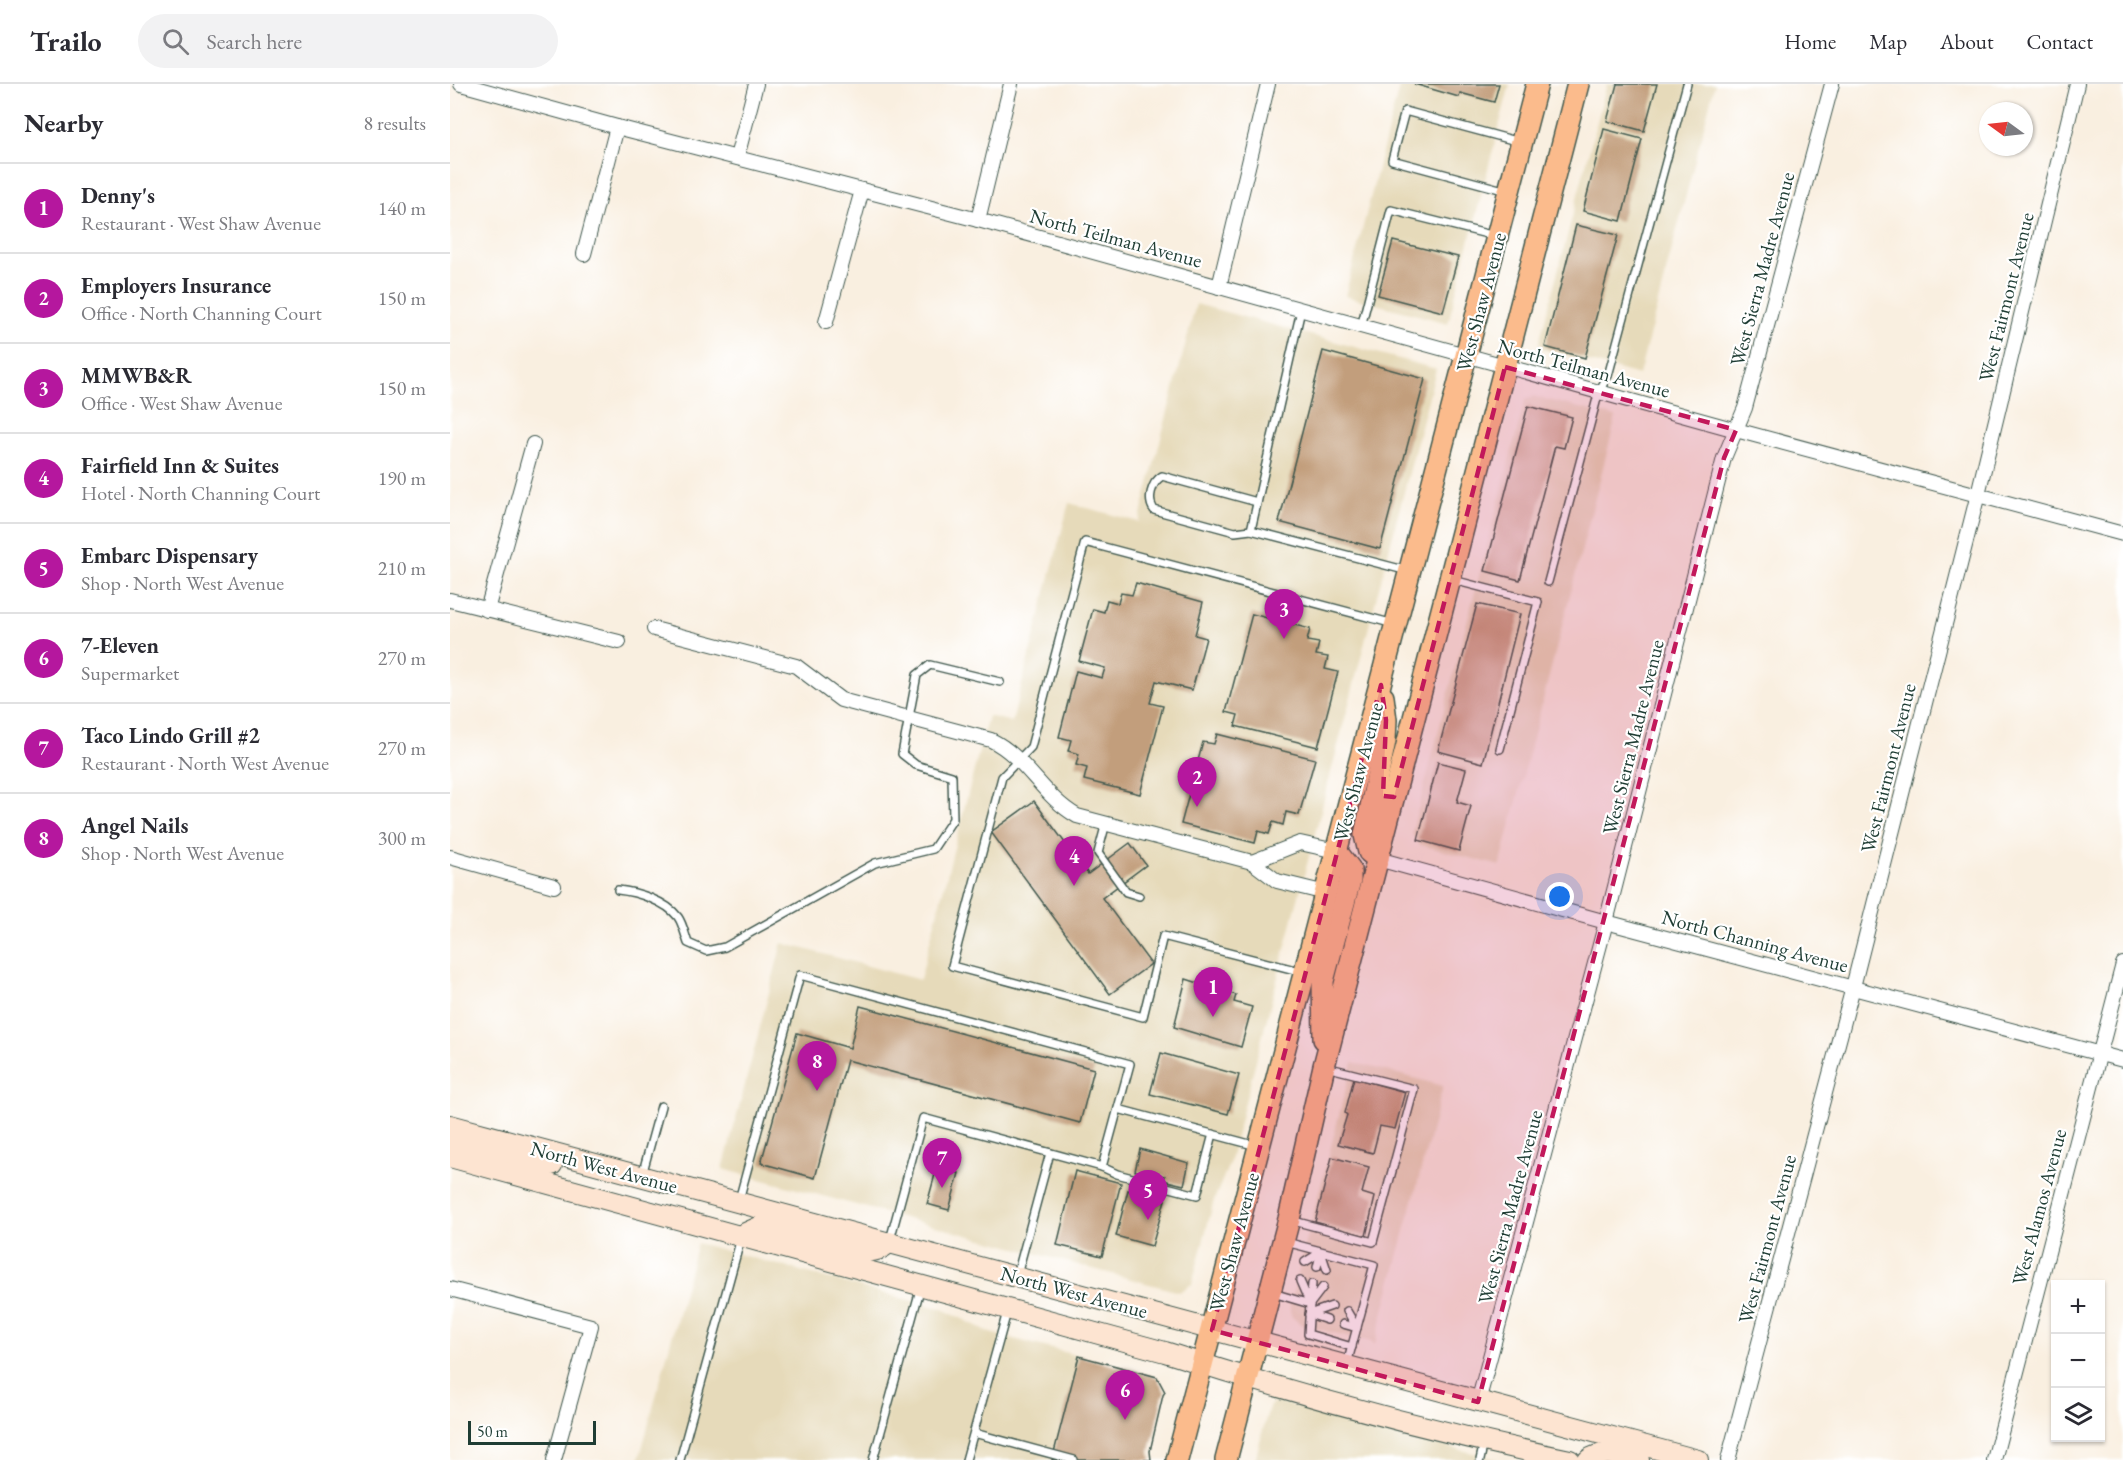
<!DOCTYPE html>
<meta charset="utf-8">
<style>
:root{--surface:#fff;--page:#f2f2f3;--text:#2b2b33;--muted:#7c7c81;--line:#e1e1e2;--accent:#b5179e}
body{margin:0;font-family:"EB Garamond",serif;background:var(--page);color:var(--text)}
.controls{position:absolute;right:18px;bottom:18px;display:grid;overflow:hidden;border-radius:0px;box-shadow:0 2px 4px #0004}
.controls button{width:54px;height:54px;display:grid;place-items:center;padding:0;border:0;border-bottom:2px solid var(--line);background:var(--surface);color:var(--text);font:30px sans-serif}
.compass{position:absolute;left:1529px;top:18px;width:54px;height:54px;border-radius:50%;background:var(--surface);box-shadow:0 2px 4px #0004;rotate:285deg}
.scale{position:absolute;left:18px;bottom:15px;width:128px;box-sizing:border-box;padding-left:6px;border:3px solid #1f3d34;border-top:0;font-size:16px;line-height:21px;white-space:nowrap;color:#1f3d34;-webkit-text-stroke:4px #fff;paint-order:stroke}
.you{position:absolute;left:1110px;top:813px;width:21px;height:21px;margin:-15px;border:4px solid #fff;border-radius:50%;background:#1a73e8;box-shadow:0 0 0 9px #1a73e833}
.badge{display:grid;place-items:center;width:39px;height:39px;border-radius:50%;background:var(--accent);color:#fff;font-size:20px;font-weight:700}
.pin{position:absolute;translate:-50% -50px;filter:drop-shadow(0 2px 3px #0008)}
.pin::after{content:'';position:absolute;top:32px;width:21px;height:18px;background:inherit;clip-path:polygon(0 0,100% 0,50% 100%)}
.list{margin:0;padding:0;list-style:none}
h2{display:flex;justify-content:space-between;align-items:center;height:78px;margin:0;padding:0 24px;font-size:26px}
h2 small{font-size:20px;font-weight:400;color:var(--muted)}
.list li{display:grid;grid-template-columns:39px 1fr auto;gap:18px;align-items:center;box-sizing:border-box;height:90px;padding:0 24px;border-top:2px solid var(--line)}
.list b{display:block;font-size:22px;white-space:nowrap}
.list p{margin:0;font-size:20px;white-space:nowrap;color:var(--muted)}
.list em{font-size:20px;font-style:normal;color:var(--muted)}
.icon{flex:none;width:33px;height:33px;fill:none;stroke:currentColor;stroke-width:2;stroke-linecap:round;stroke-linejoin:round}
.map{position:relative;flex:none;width:1673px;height:1376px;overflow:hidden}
header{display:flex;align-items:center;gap:36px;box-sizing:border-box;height:84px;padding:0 30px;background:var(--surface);border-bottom:2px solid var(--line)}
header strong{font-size:28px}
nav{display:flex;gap:33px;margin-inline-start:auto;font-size:21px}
.search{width:420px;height:54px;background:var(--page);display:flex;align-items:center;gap:15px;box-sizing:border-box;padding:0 21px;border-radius:33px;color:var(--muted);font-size:22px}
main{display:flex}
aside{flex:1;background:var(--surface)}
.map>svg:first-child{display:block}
.built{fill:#e6daba}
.building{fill:#c29e7c}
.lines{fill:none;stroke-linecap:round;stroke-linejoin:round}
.lane-casing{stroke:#40584e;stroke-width:10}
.street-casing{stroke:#40584e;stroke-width:16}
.secondary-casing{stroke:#40584e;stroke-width:22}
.primary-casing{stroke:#40584e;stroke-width:24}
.lane{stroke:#fff;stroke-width:7}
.street{stroke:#fff;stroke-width:14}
.secondary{stroke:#fde4d1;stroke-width:20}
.primary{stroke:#fbbb8c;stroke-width:21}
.marked{fill:#c2185b;fill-opacity:0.2;stroke:#c2185b;stroke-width:4.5;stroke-dasharray:12 8;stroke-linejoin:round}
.labels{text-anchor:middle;stroke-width:4.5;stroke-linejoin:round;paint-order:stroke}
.street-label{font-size:20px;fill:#1f3d34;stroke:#fff}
</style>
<header>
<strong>Trailo</strong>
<div class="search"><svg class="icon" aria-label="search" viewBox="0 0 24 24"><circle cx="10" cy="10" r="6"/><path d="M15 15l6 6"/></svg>Search here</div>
<nav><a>Home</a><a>Map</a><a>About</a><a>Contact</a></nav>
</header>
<main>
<aside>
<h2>Nearby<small>8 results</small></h2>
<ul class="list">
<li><span class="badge">1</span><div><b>Denny's</b><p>Restaurant · West Shaw Avenue</p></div><em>140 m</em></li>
<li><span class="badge">2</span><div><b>Employers Insurance</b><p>Office · North Channing Court</p></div><em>150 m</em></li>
<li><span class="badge">3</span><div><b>MMWB&amp;R</b><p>Office · West Shaw Avenue</p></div><em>150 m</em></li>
<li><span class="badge">4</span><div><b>Fairfield Inn &amp; Suites</b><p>Hotel · North Channing Court</p></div><em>190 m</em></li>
<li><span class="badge">5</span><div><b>Embarc Dispensary</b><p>Shop · North West Avenue</p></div><em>210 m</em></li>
<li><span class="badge">6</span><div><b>7-Eleven</b><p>Supermarket</p></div><em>270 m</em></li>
<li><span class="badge">7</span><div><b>Taco Lindo Grill #2</b><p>Restaurant · North West Avenue</p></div><em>270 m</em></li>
<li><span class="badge">8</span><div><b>Angel Nails</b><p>Shop · North West Avenue</p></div><em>300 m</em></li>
</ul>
</aside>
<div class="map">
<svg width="1673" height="1376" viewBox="0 0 1673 1376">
<rect width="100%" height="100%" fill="#fff"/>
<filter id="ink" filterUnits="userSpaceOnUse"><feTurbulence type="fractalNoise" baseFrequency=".0167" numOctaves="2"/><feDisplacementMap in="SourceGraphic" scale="12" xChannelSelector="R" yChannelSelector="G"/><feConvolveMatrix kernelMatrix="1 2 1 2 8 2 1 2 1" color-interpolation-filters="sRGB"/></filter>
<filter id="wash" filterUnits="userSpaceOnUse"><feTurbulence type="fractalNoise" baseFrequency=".008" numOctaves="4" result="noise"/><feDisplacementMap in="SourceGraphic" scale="24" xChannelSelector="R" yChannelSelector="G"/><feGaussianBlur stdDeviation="1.35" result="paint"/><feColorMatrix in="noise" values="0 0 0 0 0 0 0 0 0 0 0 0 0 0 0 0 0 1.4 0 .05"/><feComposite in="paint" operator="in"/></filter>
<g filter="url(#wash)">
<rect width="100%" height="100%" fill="#f9efe0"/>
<g class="built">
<polygon points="950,0 1060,0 998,239 895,212"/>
<polygon points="1157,0 1265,0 1189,291 1092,265 1089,260"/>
<polygon points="746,220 986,285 779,1080 764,1116 742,1200 729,1208 273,1085 332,859 470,896 538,632 562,638 619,419 689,438"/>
<polygon points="1083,312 1166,333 1050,782 968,760 962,749 1074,320 1075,316"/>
<polygon points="903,978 993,1002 925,1261 922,1258 852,1241 842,1233 840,1227 840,1220"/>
<polygon points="247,1159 492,1225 541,1249 629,1272 602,1376 189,1376"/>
<polygon points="824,1318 828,1318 1049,1376 805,1376 819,1323"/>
</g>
<g id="blocks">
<g class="building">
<polygon points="964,0 1049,0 1044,18 1010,9 1009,13"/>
<polygon points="1167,0 1207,0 1194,47 1157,37"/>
<polygon points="1154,45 1192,55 1171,137 1133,127"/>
<polygon points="1126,141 1168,151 1135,274 1095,263"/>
<polygon points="943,157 1008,173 993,228 928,211"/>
<polygon points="873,267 975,295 930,465 829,438"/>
<polygon points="1078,322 1122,333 1114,364 1105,362 1070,496 1035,487"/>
<polygon points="686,499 753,518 745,551 756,554 742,606 706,597 700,619 713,622 690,710 634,696 637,684 626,681 629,670 618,667 621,656 609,653 626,587 652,594 655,584 629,577 643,525 654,528 657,516 668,519 671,509 682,511"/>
<polygon points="1027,520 1070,530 1033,679 988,667"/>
<polygon points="802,530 860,545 857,557 869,559 866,571 878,573 875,585 888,588 868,663 785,642 788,631 776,628"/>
<polygon points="767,650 865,675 849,731 836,728 833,741 823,738 819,750 808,747 805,759 731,740 753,658 764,660"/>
<polygon points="988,678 1016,685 1007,718 1021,722 1009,767 968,756"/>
<polygon points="584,717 638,790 680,759 696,781 652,814 701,880 660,910 541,748"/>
<polygon points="736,895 786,911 784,918 802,923 791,963 724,943"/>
<polygon points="410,922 644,985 630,1039 397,976 365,1094 311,1079 347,949 400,964"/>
<polygon points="711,969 789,991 778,1030 700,1010"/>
<polygon points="904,994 955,1008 945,1045 930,1042 923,1069 888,1060 897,1031 895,1029"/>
<polygon points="690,1065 739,1079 734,1101 713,1096 715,1092 685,1087"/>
<polygon points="882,1073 919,1083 912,1109 925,1113 916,1152 865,1138"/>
<polygon points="487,1083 509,1089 499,1126 477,1120"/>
<polygon points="625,1087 671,1099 652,1172 607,1161"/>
<polygon points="678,1106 715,1116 702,1162 666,1152"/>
<polygon points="629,1272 707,1293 715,1308 713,1311 700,1367 701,1376 602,1376"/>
</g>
</g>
</g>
<g filter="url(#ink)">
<use href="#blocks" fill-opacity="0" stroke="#40584e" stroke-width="1.5"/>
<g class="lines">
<defs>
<g id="lane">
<polyline points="1057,107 942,76 955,27 1070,58"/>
<polyline points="851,226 801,446 958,487"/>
<polyline points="911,243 941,126 1045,152"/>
<path d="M 801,446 L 785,448 L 704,426 C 697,416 701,399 712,392 L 807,418"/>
<polyline points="1003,496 1088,518 1050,665"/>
<polyline points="1098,498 1149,307 1158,292 1237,0"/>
<polyline points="656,739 648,769 676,808 689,812"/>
<path d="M 168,806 C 187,808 216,817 228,833 C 233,840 235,851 238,859 L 256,867 L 275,863 L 425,779 L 483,765 L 503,735 L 502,692 L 466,681 L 452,670 L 467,591 L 480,581 L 550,598"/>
<polyline points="853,888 713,852 693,933 502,882 552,693 581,663 635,458 944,540"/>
<polyline points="668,1025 807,1062"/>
<polyline points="652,1083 667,1090 747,1111 763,1050"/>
<polyline points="192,1091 211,1022"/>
<polyline points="289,1116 350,891 680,980 652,1083 473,1034 440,1156"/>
<polyline points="840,1136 923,1158 964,1005 876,983"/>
<polyline points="836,1158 924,1181 897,1280"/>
<polyline points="855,1178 871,1168"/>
<polyline points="867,1183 871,1168 877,1186"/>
<polyline points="567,1191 600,1069"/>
<polyline points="862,1200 860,1220 873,1203"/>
<polyline points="823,1209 860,1220 850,1197"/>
<polyline points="860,1220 858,1250 902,1263"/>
<polyline points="877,1236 859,1230 882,1222"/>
<polyline points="893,1240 907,1244 897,1227"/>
<polyline points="524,1349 624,1376"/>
<polyline points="230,1376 291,1154"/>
<polyline points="423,1376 471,1202"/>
<polyline points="516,1376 557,1228"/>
<polyline points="1030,1376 1034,1358"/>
</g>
<g id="street">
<polyline points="11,0 167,43 528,136 1286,346 1673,450"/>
<polyline points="287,73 306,0"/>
<polyline points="528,136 561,0"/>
<polyline points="134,170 167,43"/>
<polyline points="769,203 818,0"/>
<polyline points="376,238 412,106"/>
<polyline points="0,516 169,558"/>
<polyline points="37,526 83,360"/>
<path d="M 204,545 L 346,582 L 391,616 L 541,656 C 576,673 593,713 627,732 L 802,778 L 827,797 L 876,809"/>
<polyline points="0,773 104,802"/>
<polyline points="928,775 1156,838 1673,976"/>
<polyline points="802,778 850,759 886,767"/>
<polyline points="0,1205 141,1242 104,1376"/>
<polyline points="1028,1318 1156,838 1274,374 1295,324 1382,0"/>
<polyline points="1278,1376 1403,903 1528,410 1627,0"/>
<polyline points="1544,1376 1673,880"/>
</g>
<g id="secondary">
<polyline points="0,1041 1248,1376"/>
<polyline points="0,1057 93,1081 102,1081"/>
<path d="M 0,1073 L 715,1268 C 848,1311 984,1348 1120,1376"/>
<path d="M 291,1151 L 313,1141 L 413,1167 C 425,1168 431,1166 440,1158"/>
<path d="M 1138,1376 C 1153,1364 1172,1372 1189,1376"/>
</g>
<g id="primary">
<polyline points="928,775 919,768 915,751 935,657 936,636 933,613"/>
<polyline points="874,955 873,897 900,796 900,785 886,767"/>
<polyline points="727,1376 1087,0"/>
<polyline points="776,1376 839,1135 874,982 1128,0"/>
</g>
</defs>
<use href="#lane" class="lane-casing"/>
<use href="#street" class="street-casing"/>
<use href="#secondary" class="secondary-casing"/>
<use href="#primary" class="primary-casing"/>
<use href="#lane" class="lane"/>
<use href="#street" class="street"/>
<use href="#secondary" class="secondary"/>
<use href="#primary" class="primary"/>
</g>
</g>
<path class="marked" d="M 1055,283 L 1286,346 L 1274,374 L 1028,1318 L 762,1246 L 931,601 L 936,636 L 933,712 L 944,713 Z"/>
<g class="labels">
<g class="street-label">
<text transform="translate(666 154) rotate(15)" y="7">North Teilman Avenue</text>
<text transform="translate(1312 185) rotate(-75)" y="7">West Sierra Madre Avenue</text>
<text transform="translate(1556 213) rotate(-76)" y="7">West Fairmont Avenue</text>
<text transform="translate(1031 218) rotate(-75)" y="7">West Shaw Avenue</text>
<text transform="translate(1134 284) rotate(15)" y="7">North Teilman Avenue</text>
<text transform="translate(1183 653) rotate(-76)" y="7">West Sierra Madre Avenue</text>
<text transform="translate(1438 684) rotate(-76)" y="7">West Fairmont Avenue</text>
<text transform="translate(908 688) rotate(-75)" y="7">West Shaw Avenue</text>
<text transform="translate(1305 857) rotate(15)" y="7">North Channing Avenue</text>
<text transform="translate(154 1083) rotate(15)" y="7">North West Avenue</text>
<text transform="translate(1060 1123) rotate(-75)" y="7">West Sierra Madre Avenue</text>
<text transform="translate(1589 1123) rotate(-75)" y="7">West Alamos Avenue</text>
<text transform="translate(1317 1155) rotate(-75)" y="7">West Fairmont Avenue</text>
<text transform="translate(784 1158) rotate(-75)" y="7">West Shaw Avenue</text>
<text transform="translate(624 1208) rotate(15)" y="7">North West Avenue</text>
</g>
</g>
</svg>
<div class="controls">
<button>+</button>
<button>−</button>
<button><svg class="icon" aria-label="layers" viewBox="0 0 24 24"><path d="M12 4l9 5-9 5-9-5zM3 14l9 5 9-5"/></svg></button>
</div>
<svg class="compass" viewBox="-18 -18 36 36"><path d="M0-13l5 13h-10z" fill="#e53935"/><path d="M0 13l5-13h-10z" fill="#7c7c81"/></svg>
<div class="scale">50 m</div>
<div class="you"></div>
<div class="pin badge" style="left:763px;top:933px">1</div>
<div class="pin badge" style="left:747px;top:723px">2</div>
<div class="pin badge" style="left:834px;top:555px">3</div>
<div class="pin badge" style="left:624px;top:802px">4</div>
<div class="pin badge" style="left:698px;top:1136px">5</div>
<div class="pin badge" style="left:675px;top:1336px">6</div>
<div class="pin badge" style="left:492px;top:1104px">7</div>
<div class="pin badge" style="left:367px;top:1007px">8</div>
</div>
</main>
